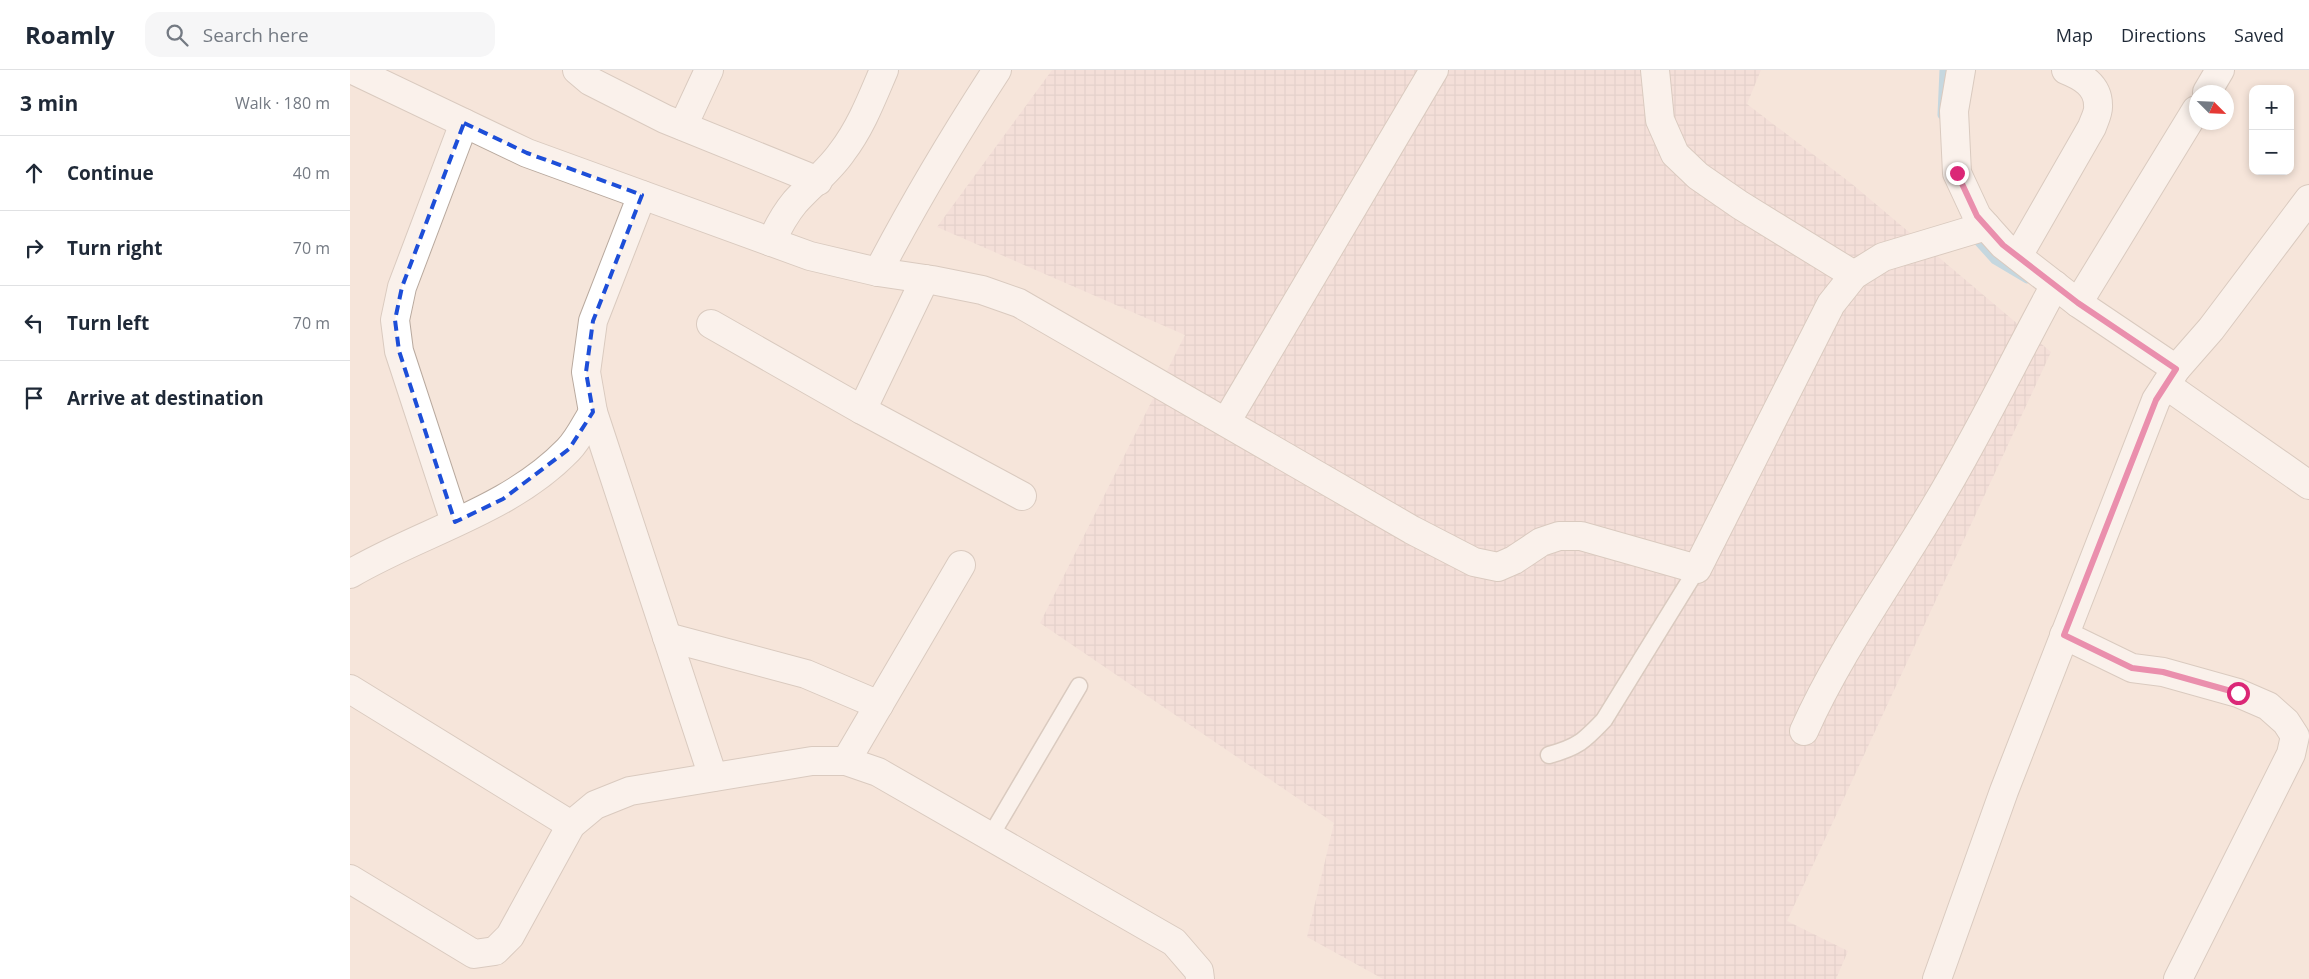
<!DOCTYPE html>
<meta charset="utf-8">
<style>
:root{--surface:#fff;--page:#f6f6f7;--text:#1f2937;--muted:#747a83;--line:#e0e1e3}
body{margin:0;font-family:"Open Sans",sans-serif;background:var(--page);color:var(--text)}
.controls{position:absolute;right:15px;top:15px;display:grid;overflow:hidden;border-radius:10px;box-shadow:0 2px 8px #0003}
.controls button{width:45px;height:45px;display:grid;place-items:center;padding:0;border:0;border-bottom:1px solid var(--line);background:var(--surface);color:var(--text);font:25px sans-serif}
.compass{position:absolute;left:1839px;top:15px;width:45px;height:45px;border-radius:50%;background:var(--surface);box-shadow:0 2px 8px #0003;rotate:114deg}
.stop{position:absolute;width:15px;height:15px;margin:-11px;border:4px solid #db2777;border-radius:50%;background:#fff}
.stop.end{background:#db2777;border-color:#fff;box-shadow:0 1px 5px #0008}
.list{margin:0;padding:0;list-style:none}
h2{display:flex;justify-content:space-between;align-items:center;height:65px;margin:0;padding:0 20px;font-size:21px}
h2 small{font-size:16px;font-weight:400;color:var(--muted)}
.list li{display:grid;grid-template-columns:32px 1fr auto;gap:15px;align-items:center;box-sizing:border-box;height:75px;padding:0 20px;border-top:1px solid var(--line)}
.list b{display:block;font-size:19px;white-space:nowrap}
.list em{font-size:16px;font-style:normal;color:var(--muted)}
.icon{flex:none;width:28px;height:28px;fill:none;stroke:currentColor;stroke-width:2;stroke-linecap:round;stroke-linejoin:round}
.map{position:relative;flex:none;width:1959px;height:909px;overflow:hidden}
header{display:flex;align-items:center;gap:30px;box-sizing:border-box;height:70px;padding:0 25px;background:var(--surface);border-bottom:1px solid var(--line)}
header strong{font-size:24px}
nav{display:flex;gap:28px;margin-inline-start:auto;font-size:18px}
.search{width:350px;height:45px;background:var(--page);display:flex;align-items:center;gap:12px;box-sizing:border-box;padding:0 18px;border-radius:15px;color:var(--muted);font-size:19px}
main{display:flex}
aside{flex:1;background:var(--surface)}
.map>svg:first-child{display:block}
.industrial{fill:url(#industrial-grid)}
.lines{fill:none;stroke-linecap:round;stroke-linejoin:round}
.stream{stroke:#8ac5e4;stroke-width:9}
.service-casing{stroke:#b8a99e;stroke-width:19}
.minor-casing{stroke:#b8a99e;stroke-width:30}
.tertiary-casing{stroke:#b8a99e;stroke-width:30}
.service{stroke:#fff;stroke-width:16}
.minor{stroke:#fff;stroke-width:28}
.tertiary{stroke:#fff;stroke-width:28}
.route{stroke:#db2777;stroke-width:6}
.marked{fill:none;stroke:#1d4ed8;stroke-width:4;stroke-dasharray:10 6;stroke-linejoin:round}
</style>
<header>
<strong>Roamly</strong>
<div class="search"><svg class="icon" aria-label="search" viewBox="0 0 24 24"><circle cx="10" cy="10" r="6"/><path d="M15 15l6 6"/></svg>Search here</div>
<nav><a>Map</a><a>Directions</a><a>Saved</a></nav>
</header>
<main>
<aside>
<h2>3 min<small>Walk · 180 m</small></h2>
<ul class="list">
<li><svg class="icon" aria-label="ahead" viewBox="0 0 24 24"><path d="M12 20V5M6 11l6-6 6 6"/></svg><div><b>Continue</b></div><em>40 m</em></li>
<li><svg class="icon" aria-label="right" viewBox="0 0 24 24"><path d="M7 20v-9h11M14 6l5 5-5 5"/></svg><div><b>Turn right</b></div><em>70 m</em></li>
<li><svg class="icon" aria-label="left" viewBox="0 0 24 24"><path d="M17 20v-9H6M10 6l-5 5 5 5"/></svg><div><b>Turn left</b></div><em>70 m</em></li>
<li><svg class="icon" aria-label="arrive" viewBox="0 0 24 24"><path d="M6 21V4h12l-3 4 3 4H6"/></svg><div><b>Arrive at destination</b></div></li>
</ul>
</aside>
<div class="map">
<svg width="1959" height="909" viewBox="0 0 1959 909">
<defs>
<pattern id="industrial-grid" width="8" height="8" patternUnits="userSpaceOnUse" patternTransform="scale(1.25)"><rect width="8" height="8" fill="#f2d7d6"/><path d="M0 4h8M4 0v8" fill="none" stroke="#d0b9b8"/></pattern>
</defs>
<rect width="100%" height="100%" fill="#f5e5da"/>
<polygon class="industrial" points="702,0 1411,0 1397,34 1502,114 1701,282 1437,851 1498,881 1486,909 1033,909 957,867 984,753 690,553 835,265 587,157"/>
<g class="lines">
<g class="stream">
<polyline points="1592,45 1594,0"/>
<polyline points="1627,170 1645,190 1677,209"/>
</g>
<defs>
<g id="service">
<path d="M 1199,685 C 1228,677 1234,671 1254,650 L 1347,499"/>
<polyline points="640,767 729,616"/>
</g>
<g id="minor">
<polyline points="3,0 177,83 460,186 528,202 582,210 632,220 669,233 1062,460 1124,492 1148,497 1164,490 1191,472 1209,466 1231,466 1347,499 1481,234 1504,205 1533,187 1636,156"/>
<polyline points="227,0 240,11 315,49 468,111"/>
<polyline points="1305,0 1310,50 1325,84 1348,106 1390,135 1504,205"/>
<polyline points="1857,22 1870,0"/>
<polyline points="333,56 359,0"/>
<polyline points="292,125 243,251 236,302 243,342 363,707"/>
<path d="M 421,172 C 427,159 435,144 445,132 C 460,115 479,101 492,82 C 511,57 522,28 534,0"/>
<path d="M 1668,186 L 1742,57 C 1744,51 1749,42 1748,35 C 1748,15 1731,6 1716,0"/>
<path d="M 528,202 C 564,133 604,66 647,0"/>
<polyline points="1728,233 1846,40"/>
<polyline points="361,254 512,340 672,426"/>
<polyline points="1816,315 1959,415"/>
<polyline points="512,340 575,209"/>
<polyline points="876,352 1084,0"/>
<polyline points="105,452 49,281 45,250 52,217 114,53"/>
<path d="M 0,504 C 71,462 159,441 218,380 C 228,370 235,355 243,342"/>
<polyline points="1714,565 1782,598 1813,602 1888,623 1918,636 1936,652 1945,666 1941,684 1828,909"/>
<polyline points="317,567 456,604 529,635"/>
<polyline points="0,619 221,755"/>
<path d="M 1454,661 C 1489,582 1542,510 1586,435 C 1629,364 1665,288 1705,215"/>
<polyline points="496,691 611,495"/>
<polyline points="0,809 124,884 145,881 160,866 221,755 245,735 280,721 462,691 496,691 528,702 824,872 849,901 850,909"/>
</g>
<g id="tertiary">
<polyline points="1611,0 1604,41 1607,103 1627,146 1653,175 1728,233 1826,299"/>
<polyline points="1587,909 1654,721 1806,330 1826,299 1861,259 1959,129"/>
</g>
</defs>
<use href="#service" class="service-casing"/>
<use href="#minor" class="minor-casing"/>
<use href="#tertiary" class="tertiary-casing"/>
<use href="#service" class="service"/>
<use href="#minor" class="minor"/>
<use href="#tertiary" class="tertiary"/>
</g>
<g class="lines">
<polyline class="route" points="1607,103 1627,146 1653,175 1728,233 1826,299 1806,330 1714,565 1782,598 1813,602 1888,623"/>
</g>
<path d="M0 0H1959V909H0ZM 114,53 L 177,83 L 292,125 L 243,251 L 236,302 L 243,342 L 219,379 L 153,429 L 105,452 L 49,281 L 45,250 L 52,217 Z" fill="#f5e5da" fill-opacity=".55" fill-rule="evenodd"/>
<path class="marked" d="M 114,53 L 177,83 L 292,125 L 243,251 L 236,302 L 243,342 L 219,379 L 153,429 L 105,452 L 49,281 L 45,250 L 52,217 Z"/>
</svg>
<div class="controls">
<button>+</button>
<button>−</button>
</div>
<svg class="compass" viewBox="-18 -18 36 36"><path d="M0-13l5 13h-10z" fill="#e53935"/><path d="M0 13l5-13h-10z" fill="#747a83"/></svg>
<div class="stop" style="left:1888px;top:623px"></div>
<div class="stop end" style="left:1607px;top:103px"></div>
</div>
</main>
